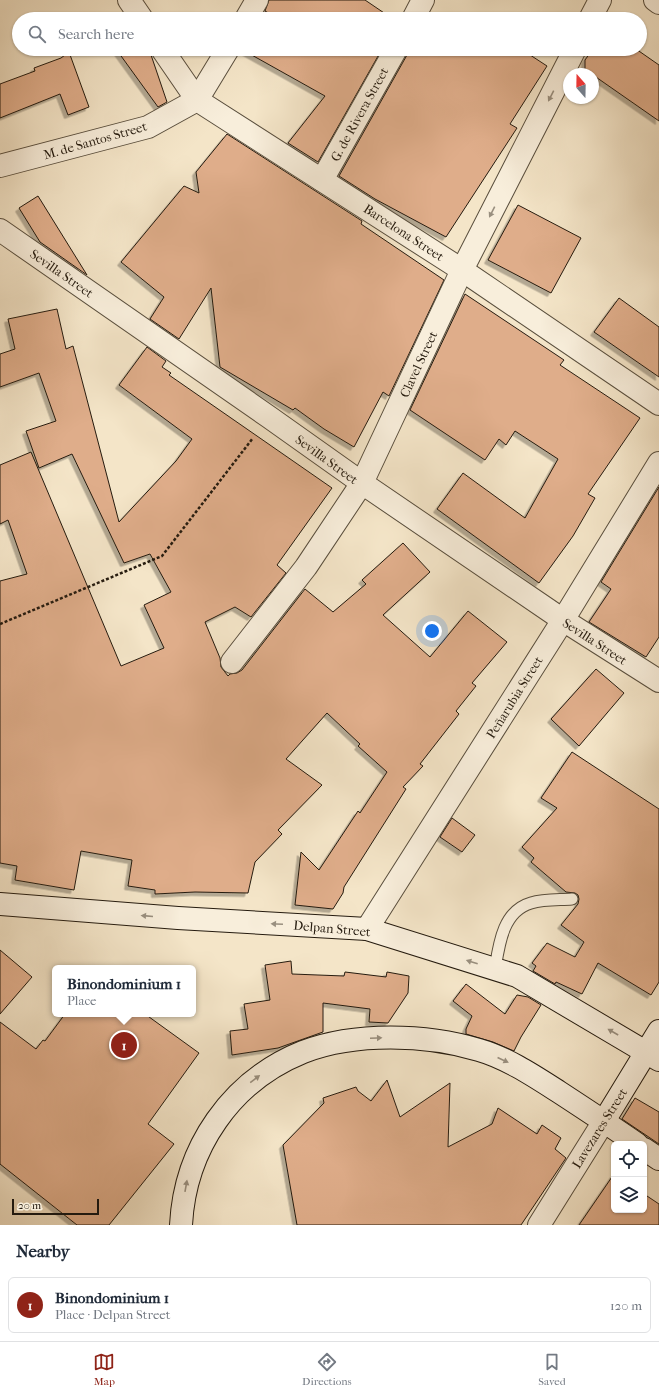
<!DOCTYPE html>
<meta charset="utf-8">
<style>
:root{--surface:#fff;--page:#f2f2f3;--text:#1f2937;--muted:#747a83;--line:#e0e1e3;--accent:#8f2418}
body{margin:0;font-family:"IM FELL French Canon",serif;background:var(--page);color:var(--text)}
.controls{position:absolute;right:12px;bottom:12px;display:grid;overflow:hidden;border-radius:6px;box-shadow:0 1px 3px #0004}
.controls button{width:36px;height:36px;display:grid;place-items:center;padding:0;border:0;border-bottom:1px solid var(--line);background:var(--surface);color:var(--text);font:20px sans-serif}
.compass{position:absolute;left:563px;top:68px;width:36px;height:36px;border-radius:50%;background:var(--surface);box-shadow:0 1px 3px #0004;rotate:340deg}
.scale{position:absolute;left:12px;bottom:10px;width:87px;box-sizing:border-box;padding-left:4px;border:2px solid #251b0f;border-top:0;font-size:11px;line-height:14px;white-space:nowrap;color:#251b0f;-webkit-text-stroke:3px #f8eedb;paint-order:stroke}
.you{position:absolute;left:432px;top:631px;width:14px;height:14px;margin:-10px;border:3px solid #fff;border-radius:50%;background:#1a73e8;box-shadow:0 0 0 6px #1a73e833}
.badge{display:grid;place-items:center;width:26px;height:26px;border-radius:50%;background:var(--accent);color:#fff;font-size:13px;font-weight:700}
.pin{position:absolute;translate:-50% -50%;border:2px solid #fff;box-shadow:0 1px 4px #0006}
.popup{position:absolute;left:52px;top:965px;width:144px;height:52px;box-sizing:border-box;display:grid;place-content:center;border-radius:6px;background:var(--surface);filter:drop-shadow(0 1px 3px #0005);font-size:13px;white-space:nowrap;color:var(--muted)}
.popup b{font-size:15px;color:var(--text)}
.popup::after{content:'';position:absolute;left:50%;top:100%;margin-left:-8px;border:8px solid transparent;border-top-color:var(--surface)}
.list{margin:0;padding:0;list-style:none}
h2{display:flex;justify-content:space-between;align-items:center;height:52px;margin:0;padding:0 16px;font-size:17px}
h2 small{font-size:13px;font-weight:400;color:var(--muted)}
.list li{display:grid;grid-template-columns:26px 1fr auto;gap:12px;align-items:center;box-sizing:border-box;height:56px;margin:0 8px 8px;padding:0 8px;border:1px solid var(--line);border-radius:6px}
.list b{display:block;font-size:15px;white-space:nowrap}
.list p{margin:0;font-size:13px;white-space:nowrap;color:var(--muted)}
.list em{font-size:13px;font-style:normal;color:var(--muted)}
.icon{flex:none;width:22px;height:22px;fill:none;stroke:currentColor;stroke-width:2;stroke-linecap:round;stroke-linejoin:round}
.map{position:relative;flex:none;width:659px;height:1225px;overflow:hidden}
.search{position:absolute;background:var(--surface);box-shadow:0 1px 3px #0004;left:12px;right:12px;top:12px;height:44px;display:flex;align-items:center;gap:10px;box-sizing:border-box;padding:0 14px;border-radius:22px;color:var(--muted);font-size:15px}
.sheet{height:116px;background:var(--surface)}
nav{display:flex;justify-content:space-around;align-items:center;box-sizing:border-box;height:56px;border-top:1px solid var(--line);background:var(--surface);font-size:11px;color:var(--muted)}
nav a{display:grid;justify-items:center;gap:2px}
nav .on{color:var(--accent)}
.map>svg:first-child{display:block}
.building{fill:#dfad8a;stroke:#251b0f;filter:url(#shadow)}
.lines{fill:none;stroke-linecap:round;stroke-linejoin:round}
.lane-casing{stroke:#594e3d;stroke-width:13}
.street-casing{stroke:#594e3d;stroke-width:24}
.secondary-casing{stroke:#251b0f;stroke-width:24}
.path{stroke:#251b0f;stroke-width:2.5;stroke-dasharray:3 2;stroke-linecap:butt}
.lane{stroke:#f8eedb;stroke-width:11}
.street{stroke:#f8eedb;stroke-width:22}
.secondary{stroke:#f8eedb;stroke-width:22}
.oneway{fill:#998f7f}
.labels{text-anchor:middle;stroke-width:3;stroke-linejoin:round;paint-order:stroke}
.street-label{font-size:13px;fill:#251b0f;stroke:#f8eedb}
</style>
<div class="map">
<svg width="659" height="1225" viewBox="0 0 659 1225">
<defs>
<filter id="shadow"><feDropShadow dx="-3.5" dy="3.5" stdDeviation="0" flood-color="#0004"/></filter>
</defs>
<rect width="100%" height="100%" fill="#f4e5c8"/>
<filter id="stains"><feTurbulence type="fractalNoise" baseFrequency=".005" numOctaves="4"/><feColorMatrix values="0 0 0 0 .2 0 0 0 0 .09 0 0 0 0 .02 0 0 0 .5 -.17"/></filter>
<radialGradient id="worn" r=".72"><stop offset=".6" stop-color="#630" stop-opacity="0"/><stop offset="1" stop-color="#630" stop-opacity=".3"/></radialGradient>
<g class="building">
<polygon points="269,0 365,0 393,19 279,19 265,11"/>
<polygon points="116,49 149,49 167,102 158,107"/>
<polygon points="241,49 382,49 318,162 288,143 325,96"/>
<polygon points="408,49 521,49 547,66 510,124 517,128 446,237 375,199 339,176 407,55"/>
<polygon points="593,49 636,49 659,65 659,121 593,75 593,74 585,70 585,60"/>
<polygon points="69,52 89,107 68,115 60,94 0,118 0,84 35,71 34,68 61,58"/>
<polygon points="227,134 362,221 361,224 444,280 389,396 383,392 354,447 324,429 295,408 293,410 220,367 211,288 179,339 150,319 164,297 121,262 184,186 199,193 196,172"/>
<polygon points="38,196 87,275 40,242 19,208"/>
<polygon points="518,205 581,238 551,293 488,260"/>
<polygon points="465,294 564,360 560,365 640,418 588,494 595,498 573,536 539,583 437,509 463,473 525,518 558,459 515,431 506,445 499,439 485,460 410,410"/>
<polygon points="619,298 659,327 659,377 594,332"/>
<polygon points="57,309 66,349 73,346 119,522 176,461 192,439 119,385 147,347 166,361 162,367 171,373 169,375 332,488 277,565 286,573 251,617 235,607 205,622 220,658 221,667 228,676 230,674 237,673 242,670 305,589 333,612 366,584 362,580 403,543 430,572 383,615 430,657 468,611 507,642 472,683 476,686 456,711 459,714 420,764 423,766 403,787 406,789 344,887 343,893 333,909 295,905 301,852 319,870 358,811 360,813 387,772 358,746 360,744 327,713 286,759 322,785 278,830 282,834 255,862 248,893 195,892 155,894 155,890 128,886 132,860 81,851 74,890 15,880 17,866 0,863 0,581 27,574 8,520 0,524 0,465 31,452 121,666 164,648 144,605 171,592 150,554 124,563 72,454 39,468 26,431 56,421 39,373 0,387 0,354 15,349 8,319"/>
<polygon points="659,487 659,637 646,657 589,622 611,589 601,582"/>
<polygon points="596,669 624,693 579,746 551,719"/>
<polygon points="572,752 659,809 659,982 651,995 598,963 582,994 556,982 555,984 533,971 536,966 532,963 547,943 575,957 584,942 561,925 578,904 579,899 578,895 575,893 566,892 531,862 534,858 522,847 557,808 541,798"/>
<polygon points="452,818 475,835 462,852 440,837"/>
<polygon points="0,950 32,977 0,1014"/>
<polygon points="291,961 292,974 344,976 345,972 386,977 387,972 409,976 408,993 388,1023 369,1022 370,1009 323,1003 323,1032 278,1048 232,1055 230,1031 248,1029 244,1004 270,1000 265,965"/>
<polygon points="466,984 505,1014 517,995 528,997 541,1005 521,1037 514,1051 493,1042 466,1034 466,1029 472,1016 453,1001"/>
<polygon points="65,1014 145,1014 199,1053 148,1124 174,1144 109,1225 77,1225 0,1164 0,1022 36,1049 43,1040 45,1041"/>
<polygon points="387,1080 400,1117 450,1083 448,1147 492,1124 498,1108 537,1134 542,1125 561,1138 555,1149 566,1158 521,1225 297,1225 283,1145 324,1103 323,1098 356,1087 358,1091 371,1101"/>
<polygon points="635,1098 659,1112 659,1144 622,1119"/>
<polygon points="614,1174 614,1210 644,1210 644,1194 659,1204 659,1225 579,1225"/>
</g>
<g class="lines">
<defs>
<path id="lane" d="M 495,969 C 499,944 503,911 531,903 C 544,899 559,900 572,899"/>
<g id="street">
<polyline points="129,0 142,19"/>
<polyline points="655,0 659,3"/>
<polyline points="246,19 257,0"/>
<polyline points="413,19 423,0"/>
<polyline points="590,19 600,0"/>
<polyline points="162,49 197,100 462,270 659,404"/>
<polyline points="0,166 148,127 197,100 228,49"/>
<polyline points="322,180 396,49"/>
<polyline points="0,230 269,417 362,483 563,620 659,681"/>
<polyline points="232,662 306,567 362,483 462,270 575,49"/>
<polyline points="367,929 563,620 659,463"/>
<polyline points="539,1225 604,1121"/>
</g>
<g id="secondary">
<polyline points="0,904 178,918 367,929 517,976 659,1060"/>
<polyline points="604,1121 659,1031"/>
<polyline points="644,1149 659,1159"/>
<path d="M 181,1225 C 185,1148 231,1081 303,1052 C 355,1032 426,1034 479,1050 C 507,1058 534,1076 559,1092 C 585,1109 611,1126 637,1144"/>
</g>
</defs>
<use href="#lane" class="lane-casing"/>
<use href="#street" class="street-casing"/>
<use href="#secondary" class="secondary-casing"/>
<polyline class="path" points="0,624 162,556 253,438"/>
<use href="#lane" class="lane"/>
<use href="#street" class="street"/>
<use href="#secondary" class="secondary"/>
</g>
<defs><path id="oneway-solid" d="M-6-.8H1V-3.2L6.5 0L1 3.2V.8H-6Z"/></defs>
<g class="oneway">
<use href="#oneway-solid" transform="translate(551 96) rotate(117)"/>
<use href="#oneway-solid" transform="translate(492 212) rotate(117)"/>
<use href="#oneway-solid" transform="translate(147 916) rotate(-175)"/>
<use href="#oneway-solid" transform="translate(277 924) rotate(-177)"/>
<use href="#oneway-solid" transform="translate(472 962) rotate(-162)"/>
<use href="#oneway-solid" transform="translate(613 1032) rotate(-150)"/>
<use href="#oneway-solid" transform="translate(376 1038) rotate(-2)"/>
<use href="#oneway-solid" transform="translate(503 1060) rotate(25)"/>
<use href="#oneway-solid" transform="translate(255 1079) rotate(-37)"/>
<use href="#oneway-solid" transform="translate(186 1186) rotate(-80)"/>
</g>
<g class="labels">
<g class="street-label">
<text transform="translate(359 114) rotate(-61)" y="5">G. de Rivera Street</text>
<text transform="translate(95 140) rotate(-16)" y="5">M. de Santos Street</text>
<text transform="translate(404 232) rotate(33)" y="5">Barcelona Street</text>
<text transform="translate(62 273) rotate(35)" y="5">Sevilla Street</text>
<text transform="translate(418 364) rotate(-65)" y="5">Clavel Street</text>
<text transform="translate(327 459) rotate(36)" y="5">Sevilla Street</text>
<text transform="translate(595 641) rotate(33)" y="5">Sevilla Street</text>
<text transform="translate(514 697) rotate(-58)" y="5">Peñarubia Street</text>
<text transform="translate(332 928) rotate(5)" y="5">Delpan Street</text>
<text transform="translate(599 1128) rotate(-58)" y="5">Lavezares Street</text>
</g>
</g>
<rect width="100%" height="100%" filter="url(#stains)"/>
<rect width="100%" height="100%" fill="url(#worn)"/>
</svg>
<div class="controls">
<button><svg class="icon" aria-label="locate" viewBox="0 0 24 24"><circle cx="12" cy="12" r="6"/><path d="M12 2v4M12 18v4M2 12h4M18 12h4"/></svg></button>
<button><svg class="icon" aria-label="layers" viewBox="0 0 24 24"><path d="M12 4l9 5-9 5-9-5zM3 14l9 5 9-5"/></svg></button>
</div>
<svg class="compass" viewBox="-18 -18 36 36"><path d="M0-13l5 13h-10z" fill="#e53935"/><path d="M0 13l5-13h-10z" fill="#747a83"/></svg>
<div class="scale">20 m</div>
<div class="you"></div>
<div class="pin badge" style="left:124px;top:1045px">1</div>
<div class="popup"><b>Binondominium 1</b>Place</div>
<div class="search"><svg class="icon" aria-label="search" viewBox="0 0 24 24"><circle cx="10" cy="10" r="6"/><path d="M15 15l6 6"/></svg>Search here</div>
</div>
<section class="sheet">
<h2>Nearby<small></small></h2>
<ul class="list">
<li><span class="badge">1</span><div><b>Binondominium 1</b><p>Place · Delpan Street</p></div><em>120 m</em></li>
</ul>
</section>
<nav>
<a class="on"><svg class="icon" aria-label="map" viewBox="0 0 24 24"><path d="M3 6l6-2 6 2 6-2v14l-6 2-6-2-6 2zM9 4v14M15 6v14"/></svg>Map</a>
<a><svg class="icon" aria-label="directions" viewBox="0 0 24 24"><path d="M12 3l9 9-9 9-9-9zM9 14v-3h6M13 9l2 2-2 2"/></svg>Directions</a>
<a><svg class="icon" aria-label="saved" viewBox="0 0 24 24"><path d="M7 4h10v16l-5-4-5 4z"/></svg>Saved</a>
</nav>
